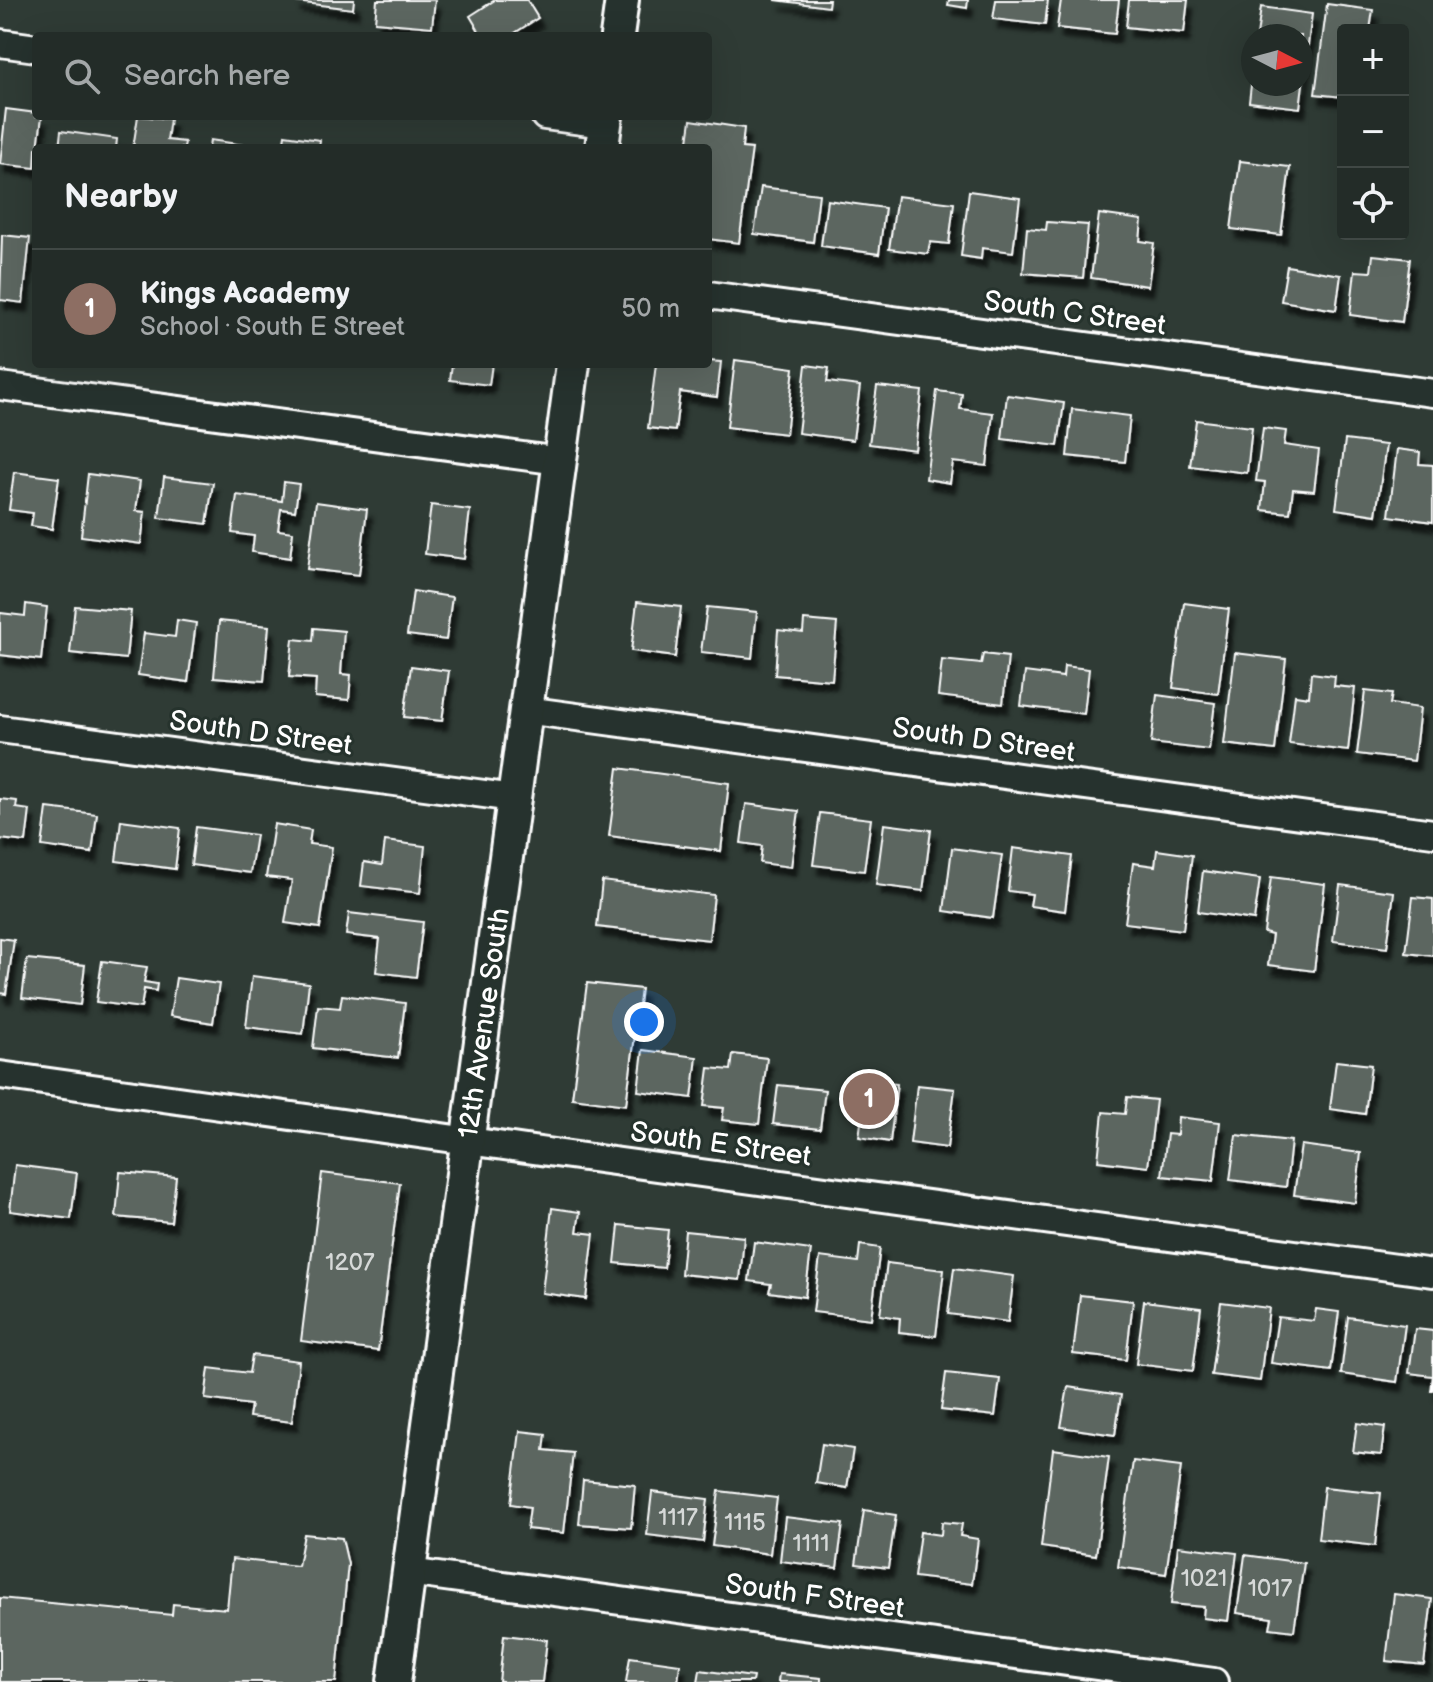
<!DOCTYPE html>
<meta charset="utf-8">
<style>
:root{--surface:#232c28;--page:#2f3834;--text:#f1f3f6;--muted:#a3a7a8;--line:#404845;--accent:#ffd166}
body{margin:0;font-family:"Balsamiq Sans",sans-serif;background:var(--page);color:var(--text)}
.controls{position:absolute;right:24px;top:24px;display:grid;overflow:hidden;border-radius:8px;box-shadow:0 8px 32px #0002}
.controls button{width:72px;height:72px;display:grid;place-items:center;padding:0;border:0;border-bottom:2px solid var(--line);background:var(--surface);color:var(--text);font:40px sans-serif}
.compass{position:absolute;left:1241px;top:24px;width:72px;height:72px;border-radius:50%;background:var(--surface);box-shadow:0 8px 32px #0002;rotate:96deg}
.you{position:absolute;left:644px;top:1022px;width:28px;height:28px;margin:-20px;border:6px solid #fff;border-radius:50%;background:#1a73e8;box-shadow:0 0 0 12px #1a73e833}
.badge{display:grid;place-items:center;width:52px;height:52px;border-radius:50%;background:var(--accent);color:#fff;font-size:26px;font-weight:700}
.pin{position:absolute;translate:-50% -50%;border:4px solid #fff;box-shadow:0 2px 8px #0006}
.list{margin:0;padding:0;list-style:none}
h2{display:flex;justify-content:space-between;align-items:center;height:104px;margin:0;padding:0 32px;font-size:34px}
h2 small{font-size:26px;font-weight:400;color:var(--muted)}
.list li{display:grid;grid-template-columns:52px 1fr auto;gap:24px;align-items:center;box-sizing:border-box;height:120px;padding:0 32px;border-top:2px solid var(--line)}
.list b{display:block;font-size:30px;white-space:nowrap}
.list p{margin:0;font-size:26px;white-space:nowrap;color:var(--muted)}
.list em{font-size:26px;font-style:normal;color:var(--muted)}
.icon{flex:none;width:44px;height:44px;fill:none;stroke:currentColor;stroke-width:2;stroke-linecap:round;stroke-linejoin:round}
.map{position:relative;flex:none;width:1433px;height:1682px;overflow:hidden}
.search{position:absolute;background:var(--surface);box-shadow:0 8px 32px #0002;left:32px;top:32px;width:680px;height:88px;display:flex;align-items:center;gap:20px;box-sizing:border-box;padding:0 28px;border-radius:8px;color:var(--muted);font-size:30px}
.panel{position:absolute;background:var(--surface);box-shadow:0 8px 32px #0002;left:32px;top:144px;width:680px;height:224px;border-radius:8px}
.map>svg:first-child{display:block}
.building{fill:#5b6661;stroke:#fff;stroke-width:2;filter:url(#shadow)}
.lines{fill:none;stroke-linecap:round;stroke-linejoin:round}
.minor-casing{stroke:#fff;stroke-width:32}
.tertiary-casing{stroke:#fff;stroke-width:38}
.minor{stroke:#26332d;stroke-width:26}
.tertiary{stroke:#26332d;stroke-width:32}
.labels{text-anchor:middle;stroke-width:6;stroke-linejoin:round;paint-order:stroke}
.number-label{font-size:24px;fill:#d6d9d8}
.street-label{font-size:28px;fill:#fff;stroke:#26332d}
</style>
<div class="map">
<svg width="1433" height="1682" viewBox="0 0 1433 1682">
<defs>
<filter id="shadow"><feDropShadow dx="5" dy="9" stdDeviation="2" flood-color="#0009"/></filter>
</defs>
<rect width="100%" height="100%" fill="#2f3b35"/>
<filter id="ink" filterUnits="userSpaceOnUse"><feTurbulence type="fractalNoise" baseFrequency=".0125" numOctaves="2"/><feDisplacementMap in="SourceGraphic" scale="16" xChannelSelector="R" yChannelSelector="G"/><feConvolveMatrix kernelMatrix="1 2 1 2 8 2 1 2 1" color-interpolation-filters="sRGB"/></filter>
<g filter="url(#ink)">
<g class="building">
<polygon points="296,0 354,0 353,9 296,2"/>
<polygon points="377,0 435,0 432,27 375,22"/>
<polygon points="495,0 527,0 538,18 510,36 482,36 470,16"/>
<polygon points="775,0 829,0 828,7"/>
<polygon points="949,0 968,0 967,8 948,5"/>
<polygon points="996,0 1048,0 1045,25 993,19"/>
<polygon points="1061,0 1119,0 1115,34 1057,28"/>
<polygon points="1129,0 1188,0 1184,33 1126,27"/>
<polygon points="1327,4 1373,10 1370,30 1343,30 1343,97 1315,94"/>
<polygon points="1261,7 1312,14 1300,108 1249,102 1253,68 1253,84 1301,84 1301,36 1257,36"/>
<polygon points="6,109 36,113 36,116 42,116 38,148 36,148 35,168 0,164"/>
<polygon points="138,116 170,119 167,140 185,142 184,148 133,148"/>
<polygon points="691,120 744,128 742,148 752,149 739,243 708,239 708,148 687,148"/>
<polygon points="61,131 117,139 116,148 59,148"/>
<polygon points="285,135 320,140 319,148 283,148"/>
<polygon points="210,140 259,147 259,148 209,148"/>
<polygon points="1240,161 1290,167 1281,235 1231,229"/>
<polygon points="761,187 819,194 813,242 754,234"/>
<polygon points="969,191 1020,198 1013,252 982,248 981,259 961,256"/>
<polygon points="897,196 954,203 949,244 930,242 928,254 889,249"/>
<polygon points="827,200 885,208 879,254 821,246"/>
<polygon points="1099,214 1142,220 1140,241 1154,243 1148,286 1091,278"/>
<polygon points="1047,222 1088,225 1083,278 1023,273 1027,228 1046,230"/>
<polygon points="2,235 30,238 23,303 0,300"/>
<polygon points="1373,255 1410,259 1402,322 1350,315 1355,271 1371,272"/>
<polygon points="1287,266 1341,275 1336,310 1281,301"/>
<polygon points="735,360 794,368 786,434 727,427"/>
<polygon points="708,361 721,362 717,397 680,392 675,431 648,428 656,364 708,364"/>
<polygon points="452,364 492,364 489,385 450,380"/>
<polygon points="806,365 829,368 827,382 860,386 853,440 798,433"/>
<polygon points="877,386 922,391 915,450 869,444"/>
<polygon points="937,391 962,394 960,409 993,413 987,466 953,462 950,483 926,479"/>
<polygon points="1007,395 1064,403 1058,446 1002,439"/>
<polygon points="1072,409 1130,416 1125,462 1067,456"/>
<polygon points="1196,420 1252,427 1247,473 1190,466"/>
<polygon points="1263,428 1286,431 1284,445 1319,450 1314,491 1293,489 1290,513 1262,510 1265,482 1256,481"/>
<polygon points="1345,440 1386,445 1376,515 1336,509"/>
<polygon points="1397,449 1420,452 1419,464 1433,465 1433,522 1389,516"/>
<polygon points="14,472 59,478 52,529 31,526 33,513 9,510"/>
<polygon points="88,474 140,481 136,511 145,512 141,544 81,536"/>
<polygon points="164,477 213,483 207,524 159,518"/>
<polygon points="284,482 299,484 295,511 281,509 278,530 293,532 290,558 252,552 254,536 232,533 237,495 282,501"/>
<polygon points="316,502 367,509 359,575 307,569"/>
<polygon points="431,505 470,510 464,559 425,554"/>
<polygon points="413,591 452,597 446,640 407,635"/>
<polygon points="637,602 681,607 675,657 631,651"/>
<polygon points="1184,603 1229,609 1218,694 1173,688"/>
<polygon points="26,604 47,607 41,660 0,655 0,613 25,616"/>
<polygon points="75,606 131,611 126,659 70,653"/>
<polygon points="707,607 757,612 752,658 701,652"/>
<polygon points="177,620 196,623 188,682 138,675 144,633 175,637"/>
<polygon points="804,620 837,623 832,680 775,675 778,630 803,633"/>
<polygon points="219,621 269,626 264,681 214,677"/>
<polygon points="314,628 344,631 341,674 351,675 349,700 315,697 316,679 289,677 293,639 313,641"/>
<polygon points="1235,653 1286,659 1275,750 1224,744"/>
<polygon points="983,654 1008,657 1003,704 938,696 942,660 981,664"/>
<polygon points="411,666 449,671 442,721 404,717"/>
<polygon points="1064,666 1089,669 1084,714 1021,706 1025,672 1063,677"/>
<polygon points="1311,673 1335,676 1334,686 1355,688 1348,751 1289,744 1295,695 1309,697"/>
<polygon points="1365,691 1392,694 1390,704 1420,708 1414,761 1357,754"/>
<polygon points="1157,695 1215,703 1209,750 1151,743"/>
<polygon points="618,768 729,783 721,851 609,836"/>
<polygon points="0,799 17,801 16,808 30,810 26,842 0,839"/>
<polygon points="746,804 799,811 791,867 760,863 762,846 741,843"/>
<polygon points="47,808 97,814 92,853 42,846"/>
<polygon points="820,813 871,819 864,871 813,865"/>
<polygon points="121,820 180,828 175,869 116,861"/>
<polygon points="274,824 311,830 309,844 332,847 320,928 285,923 292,880 266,877"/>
<polygon points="884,824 931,830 923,891 876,885"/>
<polygon points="196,827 256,835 250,873 191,865"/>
<polygon points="385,841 425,846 420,893 361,886 364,862 382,865"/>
<polygon points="952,848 1002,855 993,918 944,911"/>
<polygon points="1013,848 1072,856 1065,911 1030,906 1032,894 1008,891"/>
<polygon points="1157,850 1192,855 1183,930 1125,923 1133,863 1155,866"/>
<polygon points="1203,871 1260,879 1254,920 1198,912"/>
<polygon points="1271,877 1325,884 1314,971 1268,965 1272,935 1264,933"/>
<polygon points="602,881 714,895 709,940 597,927"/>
<polygon points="1340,885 1394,892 1387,948 1333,941"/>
<polygon points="1413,897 1433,899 1433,956 1406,953"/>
<polygon points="349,913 423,922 416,977 376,972 380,939 346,935"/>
<polygon points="0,938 14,940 6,994 0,993"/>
<polygon points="27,959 85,965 80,1005 22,998"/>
<polygon points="102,961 147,967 144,982 157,984 156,991 144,989 141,1008 96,1002"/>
<polygon points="252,976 309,983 303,1034 246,1027"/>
<polygon points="176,978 219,984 213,1023 170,1016"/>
<polygon points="587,983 641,989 626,1105 572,1098"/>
<polygon points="342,995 405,1003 398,1058 313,1048 318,1006 340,1008"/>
<polygon points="643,1050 697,1057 692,1098 638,1091"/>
<polygon points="733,1054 767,1058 759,1124 722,1120 724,1108 704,1106 709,1068 731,1070"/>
<polygon points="1336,1061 1371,1065 1365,1114 1330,1109"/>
<polygon points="867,1080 897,1084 890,1142 859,1137"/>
<polygon points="778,1085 825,1090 820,1129 773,1124"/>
<polygon points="917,1085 955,1089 947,1148 910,1143"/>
<polygon points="1127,1097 1156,1100 1148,1167 1098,1161 1103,1112 1125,1114"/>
<polygon points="1178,1117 1220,1122 1213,1181 1162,1176 1167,1134 1177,1135"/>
<polygon points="1236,1135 1291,1141 1286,1187 1230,1180"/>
<polygon points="1301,1145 1361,1153 1355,1203 1294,1195"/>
<polygon points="15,1165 77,1173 71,1219 10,1211"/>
<polygon points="120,1172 176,1177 171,1222 116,1217"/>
<polygon points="322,1173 400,1183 378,1351 301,1341"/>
<polygon points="552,1208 580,1212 577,1232 594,1234 586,1299 542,1293"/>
<polygon points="619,1225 668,1230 664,1268 615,1263"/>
<polygon points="685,1231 744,1237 740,1280 681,1274"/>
<polygon points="754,1242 811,1250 805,1297 769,1292 771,1284 749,1281"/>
<polygon points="860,1245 880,1248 871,1319 813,1312 820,1257 858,1262"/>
<polygon points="887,1263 944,1270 936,1336 899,1332 900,1318 880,1315"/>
<polygon points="954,1268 1014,1276 1008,1322 948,1314"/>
<polygon points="1080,1295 1133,1301 1126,1360 1073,1354"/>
<polygon points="1144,1301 1201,1308 1193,1371 1136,1364"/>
<polygon points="1221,1302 1269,1308 1260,1381 1211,1375"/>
<polygon points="1316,1309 1339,1312 1331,1371 1271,1363 1278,1317 1314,1321"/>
<polygon points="1348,1317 1405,1325 1397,1382 1341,1374"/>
<polygon points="1415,1329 1433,1331 1433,1391 1431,1391 1433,1376 1409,1373"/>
<polygon points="252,1355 299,1361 292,1422 249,1417 251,1405 205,1399 209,1368 249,1373"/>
<polygon points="946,1373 1000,1379 995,1416 941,1410"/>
<polygon points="1068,1387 1121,1395 1115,1435 1061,1427"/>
<polygon points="1357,1423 1385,1427 1381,1455 1353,1452"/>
<polygon points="520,1431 546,1434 544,1450 573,1453 564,1533 527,1529 530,1507 511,1504"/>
<polygon points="822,1444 853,1449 847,1488 816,1483"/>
<polygon points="1053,1449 1109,1457 1096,1555 1041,1547"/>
<polygon points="1133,1461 1181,1467 1166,1574 1118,1567"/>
<polygon points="583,1480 635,1485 631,1528 579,1524"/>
<polygon points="1324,1487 1381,1493 1375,1546 1318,1539"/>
<polygon points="719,1491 777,1498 770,1554 712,1546"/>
<polygon points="652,1492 708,1499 703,1542 647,1535"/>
<polygon points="864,1510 896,1515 888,1568 856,1564"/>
<polygon points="785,1517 843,1524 837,1568 780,1561"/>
<polygon points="942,1522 962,1524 960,1536 978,1539 972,1584 914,1577 920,1532 941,1535"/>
<polygon points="304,1534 342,1538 348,1564 336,1682 0,1682 0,1598 172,1615 173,1604 227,1609 232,1559 298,1566"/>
<polygon points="1178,1546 1237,1553 1228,1621 1203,1618 1204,1607 1171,1604"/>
<polygon points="1245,1555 1304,1563 1294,1631 1270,1628 1272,1618 1237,1613"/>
<polygon points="1394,1594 1432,1599 1424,1665 1386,1661"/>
<polygon points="504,1635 547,1640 542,1682 499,1682"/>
<polygon points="630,1657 680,1664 678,1682 626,1682"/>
<polygon points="700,1670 753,1677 752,1682 698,1682"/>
<polygon points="779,1674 821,1678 821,1682 778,1682"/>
</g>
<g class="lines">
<defs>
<g id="minor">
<polyline points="0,43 36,48"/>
<polyline points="545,116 605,124"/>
<polyline points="708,295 1433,393"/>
<polyline points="0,386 560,461"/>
<polyline points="525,710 1433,833"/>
<polyline points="0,729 514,798"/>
<polyline points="0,1075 533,1150 1433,1273"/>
<polyline points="408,1572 1214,1682"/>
</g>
<g id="tertiary">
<polyline points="617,36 622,0"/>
<polyline points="602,148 606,116"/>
<polyline points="394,1682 573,364"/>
</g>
</defs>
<use href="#minor" class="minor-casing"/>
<use href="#tertiary" class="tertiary-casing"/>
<use href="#minor" class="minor"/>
<use href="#tertiary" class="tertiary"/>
</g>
</g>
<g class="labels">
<g class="number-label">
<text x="350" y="1270">1207</text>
<text x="678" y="1525">1117</text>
<text x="745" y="1530">1115</text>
<text x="811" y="1551">1111</text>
<text x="1204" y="1586">1021</text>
<text x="1270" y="1596">1017</text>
</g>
<g class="street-label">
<text transform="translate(1075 312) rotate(8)" y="10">South C Street</text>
<text transform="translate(261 732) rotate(8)" y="10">South D Street</text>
<text transform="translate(984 739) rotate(8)" y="10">South D Street</text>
<text transform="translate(483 1023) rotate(-82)" y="10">12th Avenue South</text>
<text transform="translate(721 1143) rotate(8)" y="10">South E Street</text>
<text transform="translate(815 1595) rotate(8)" y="10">South F Street</text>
</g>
</g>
</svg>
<div class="controls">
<button>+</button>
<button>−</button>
<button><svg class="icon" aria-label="locate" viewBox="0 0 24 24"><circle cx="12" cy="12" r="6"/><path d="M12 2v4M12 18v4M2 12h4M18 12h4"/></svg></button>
</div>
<svg class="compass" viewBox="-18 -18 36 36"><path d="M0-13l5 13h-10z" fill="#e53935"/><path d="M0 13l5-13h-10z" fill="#a3a7a8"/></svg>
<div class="you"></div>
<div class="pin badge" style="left:869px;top:1099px;background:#8d6e63">1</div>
<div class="search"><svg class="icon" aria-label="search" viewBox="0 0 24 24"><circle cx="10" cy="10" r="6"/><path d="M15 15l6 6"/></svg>Search here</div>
<section class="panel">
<h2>Nearby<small></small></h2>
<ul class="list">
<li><span class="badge" style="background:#8d6e63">1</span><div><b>Kings Academy</b><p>School · South E Street</p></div><em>50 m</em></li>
</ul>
</section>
</div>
